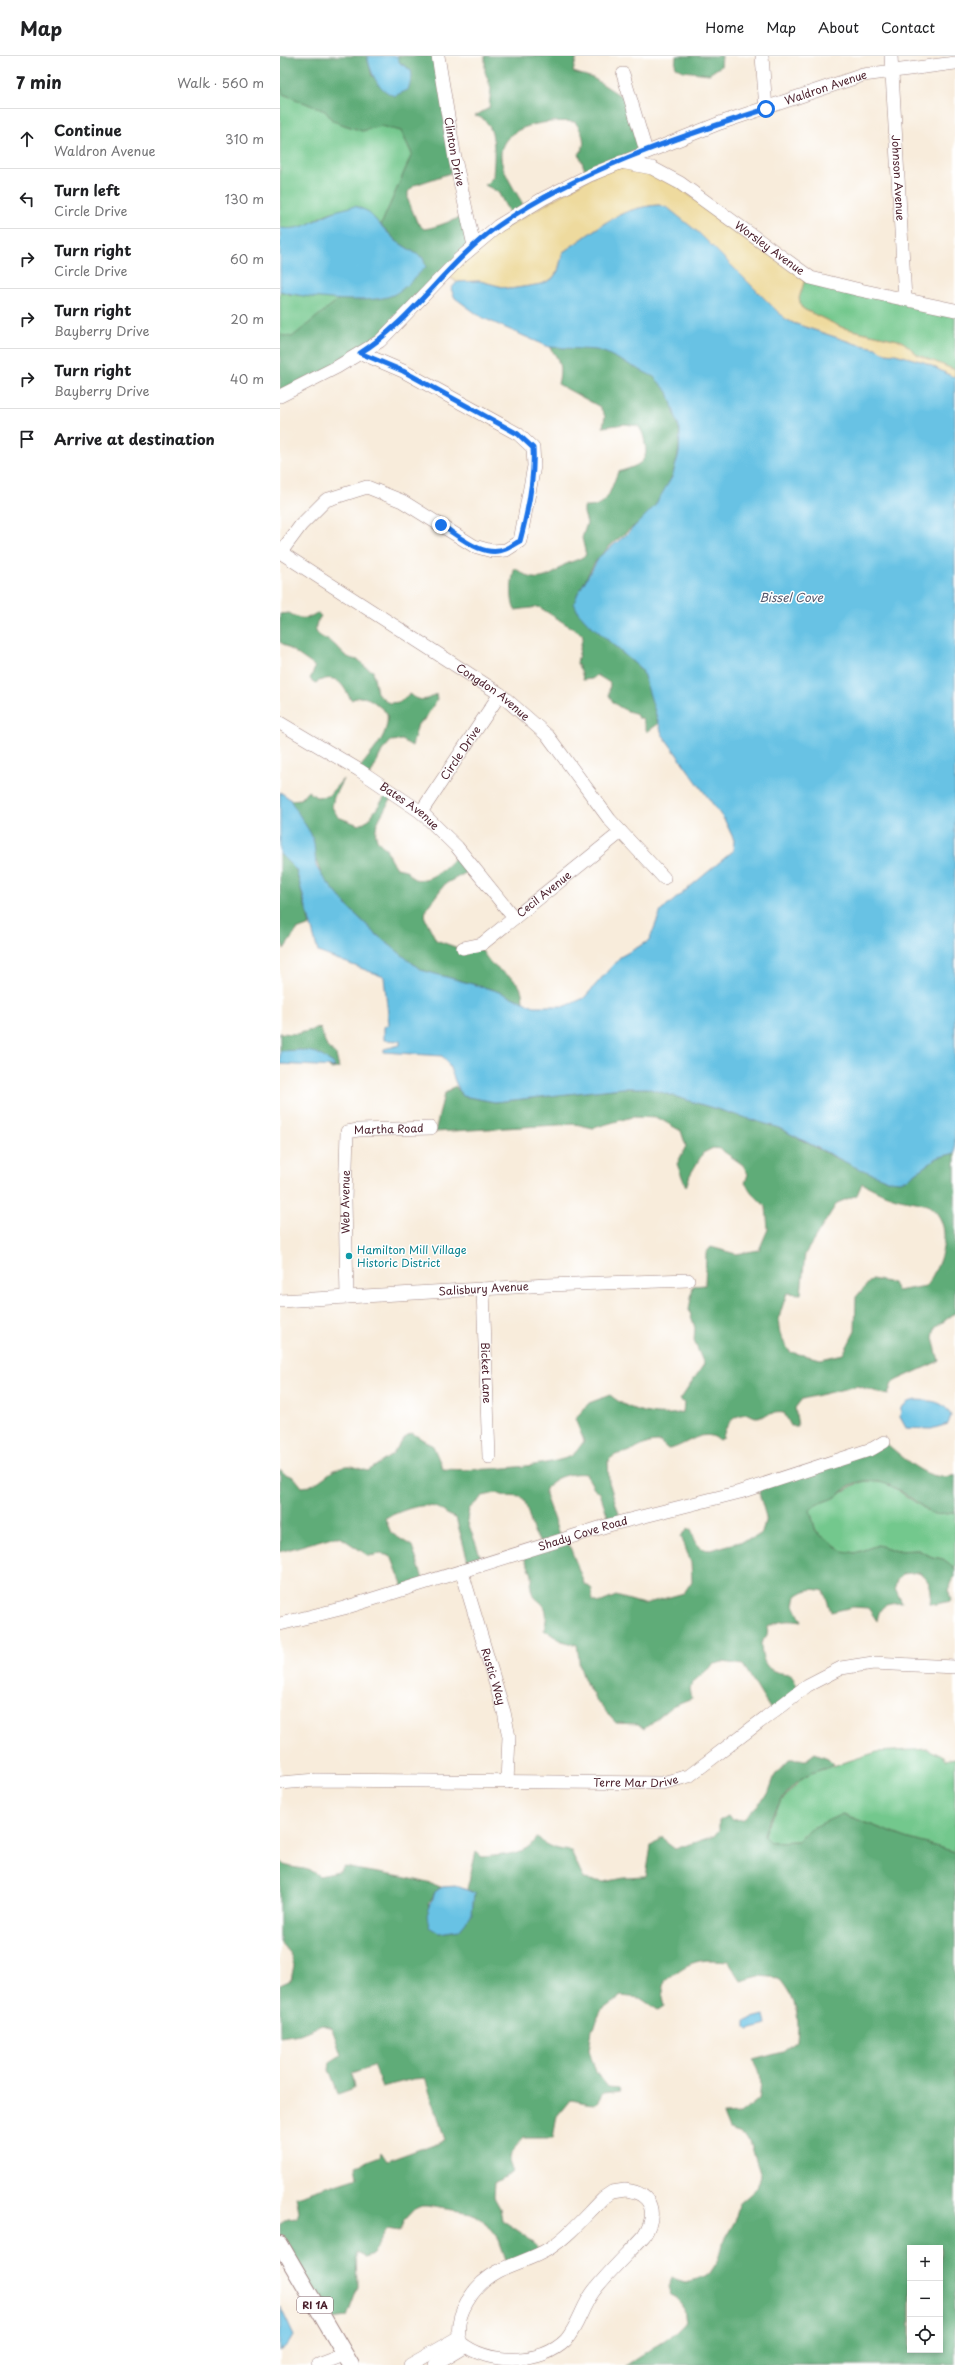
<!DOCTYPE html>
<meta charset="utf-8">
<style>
:root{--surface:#fff;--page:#f2f2f2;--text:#202124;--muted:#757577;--line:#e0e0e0}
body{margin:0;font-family:"Playpen Sans",sans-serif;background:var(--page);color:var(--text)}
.controls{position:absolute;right:12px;bottom:12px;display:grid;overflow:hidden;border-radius:0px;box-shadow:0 2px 6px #0003}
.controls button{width:36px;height:36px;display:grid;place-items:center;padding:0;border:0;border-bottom:1px solid var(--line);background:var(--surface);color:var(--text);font:20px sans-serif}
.stop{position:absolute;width:12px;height:12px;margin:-9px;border:3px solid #1a73e8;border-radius:50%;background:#fff}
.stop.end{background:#1a73e8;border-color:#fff;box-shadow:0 1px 4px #0008}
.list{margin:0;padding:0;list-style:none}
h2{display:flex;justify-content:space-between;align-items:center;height:52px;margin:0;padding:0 16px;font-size:17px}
h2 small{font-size:13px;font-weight:400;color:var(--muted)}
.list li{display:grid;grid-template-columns:26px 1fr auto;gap:12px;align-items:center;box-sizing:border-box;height:60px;padding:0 16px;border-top:1px solid var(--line)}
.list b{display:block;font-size:15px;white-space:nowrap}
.list p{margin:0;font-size:13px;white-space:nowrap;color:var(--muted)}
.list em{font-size:13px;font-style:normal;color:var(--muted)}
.icon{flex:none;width:22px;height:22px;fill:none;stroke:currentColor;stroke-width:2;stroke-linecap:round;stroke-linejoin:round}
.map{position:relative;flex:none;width:675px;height:2309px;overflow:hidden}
header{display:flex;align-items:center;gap:24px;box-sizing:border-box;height:56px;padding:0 20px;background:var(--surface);border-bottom:1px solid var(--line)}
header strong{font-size:19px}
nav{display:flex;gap:22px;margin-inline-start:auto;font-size:14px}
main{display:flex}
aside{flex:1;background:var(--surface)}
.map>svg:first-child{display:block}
.green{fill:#73c88d;stroke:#5e745c}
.forest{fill:#5eac78;stroke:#546652;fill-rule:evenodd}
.sand{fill:#eeda9e;stroke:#9c7c64}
.water{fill:#67c2e4;stroke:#587088}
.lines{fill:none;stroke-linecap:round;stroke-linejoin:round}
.minor-casing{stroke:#a18683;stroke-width:14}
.major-casing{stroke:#a18683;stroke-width:18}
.minor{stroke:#fff;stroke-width:13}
.major{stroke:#fff;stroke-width:16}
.route{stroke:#1a73e8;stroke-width:5}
.culture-dot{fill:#0f9aa8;stroke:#fff;stroke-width:1.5}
.labels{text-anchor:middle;stroke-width:3;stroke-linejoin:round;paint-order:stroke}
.shield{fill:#fff;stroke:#80626b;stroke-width:1}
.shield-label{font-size:10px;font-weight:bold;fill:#4a1f2b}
.street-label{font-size:11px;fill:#4a1f2b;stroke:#fff}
.culture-label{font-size:11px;fill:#0d838f;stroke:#fff;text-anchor:start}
.water-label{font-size:12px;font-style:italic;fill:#54586c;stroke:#fff}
</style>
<header>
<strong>Map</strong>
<nav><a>Home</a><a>Map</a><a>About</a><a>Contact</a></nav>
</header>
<main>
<aside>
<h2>7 min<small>Walk · 560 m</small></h2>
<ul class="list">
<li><svg class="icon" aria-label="ahead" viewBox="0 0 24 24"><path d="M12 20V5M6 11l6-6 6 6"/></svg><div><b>Continue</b><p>Waldron Avenue</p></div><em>310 m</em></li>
<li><svg class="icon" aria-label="left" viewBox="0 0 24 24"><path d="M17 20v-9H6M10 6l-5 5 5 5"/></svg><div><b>Turn left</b><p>Circle Drive</p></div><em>130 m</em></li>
<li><svg class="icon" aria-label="right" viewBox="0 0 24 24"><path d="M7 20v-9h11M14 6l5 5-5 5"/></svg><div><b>Turn right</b><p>Circle Drive</p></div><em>60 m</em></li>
<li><svg class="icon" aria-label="right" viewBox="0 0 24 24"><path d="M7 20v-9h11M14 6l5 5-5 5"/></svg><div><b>Turn right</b><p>Bayberry Drive</p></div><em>20 m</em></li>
<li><svg class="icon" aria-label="right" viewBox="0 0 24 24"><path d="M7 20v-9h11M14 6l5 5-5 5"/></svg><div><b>Turn right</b><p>Bayberry Drive</p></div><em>40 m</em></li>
<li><svg class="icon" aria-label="arrive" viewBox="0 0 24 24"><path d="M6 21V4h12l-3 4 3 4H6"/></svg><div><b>Arrive at destination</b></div></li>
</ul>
</aside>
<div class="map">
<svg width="675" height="2309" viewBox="0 0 675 2309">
<rect width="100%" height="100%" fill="#fff"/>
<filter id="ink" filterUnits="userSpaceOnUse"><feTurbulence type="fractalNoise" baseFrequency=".025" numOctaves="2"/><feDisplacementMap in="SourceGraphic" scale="8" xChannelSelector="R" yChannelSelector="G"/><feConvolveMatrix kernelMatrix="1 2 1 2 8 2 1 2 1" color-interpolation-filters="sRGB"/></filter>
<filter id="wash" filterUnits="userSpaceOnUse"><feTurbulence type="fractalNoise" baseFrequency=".012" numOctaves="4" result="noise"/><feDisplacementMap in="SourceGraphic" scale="16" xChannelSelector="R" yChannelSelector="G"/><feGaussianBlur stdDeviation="0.9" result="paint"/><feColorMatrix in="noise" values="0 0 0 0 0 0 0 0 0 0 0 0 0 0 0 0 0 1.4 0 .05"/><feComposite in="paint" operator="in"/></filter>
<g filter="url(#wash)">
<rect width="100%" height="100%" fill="#f8ecdb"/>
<g class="green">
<path d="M 0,29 L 3,38 L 46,55 L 53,65 L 82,75 L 101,70 L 121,75 L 132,98 L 101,169 L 87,155 C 76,155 62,153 52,156 C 30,163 28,176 0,172 Z"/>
<polygon points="525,223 675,254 675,314 638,299 622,285 563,272 525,254 521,251 519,242"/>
<polygon points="0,235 9,238 60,243 12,282 0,279"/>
<path d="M 586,1425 L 607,1427 L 654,1459 L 675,1457 L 675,1512 L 663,1503 L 652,1501 L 638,1494 L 617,1495 L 598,1489 L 575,1497 L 563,1495 L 536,1476 L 530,1454 C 538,1445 548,1446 558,1439 C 569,1432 573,1428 586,1425 Z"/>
<polygon points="648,1693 662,1700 665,1704 675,1702 675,1796 626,1782 563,1758 527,1775 519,1785 490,1786 484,1780 485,1774 500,1747 521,1723 531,1717 597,1696"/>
</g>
<g class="forest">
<path d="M 0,0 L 87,0 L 92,20 L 131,14 L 120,7 L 117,0 L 157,0 L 176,115 L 135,129 L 128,136 L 128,144 L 137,166 L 144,173 C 159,171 171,164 186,160 L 193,188 L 97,286 L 0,339 L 0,279 L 12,281 L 60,242 L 143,202 L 116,185 L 101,169 L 132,98 L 121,75 L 101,70 L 82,75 L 53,65 L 45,55 L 3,38 L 0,29 Z"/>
<path d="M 205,0 L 297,0 L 293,16 L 313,22 L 341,40 L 348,40 L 366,90 L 306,117 L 299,98 C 308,88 302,75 295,66 C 264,63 205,71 225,116 C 230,127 237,138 243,148 L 231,160 L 218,136 L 205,129 L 213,121 C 214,103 219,63 195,60 L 209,52 L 211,32 L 205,16 Z"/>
<polygon points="396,0 442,0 441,10 429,18 403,15 395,11"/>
<path d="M 269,291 C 285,292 303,291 318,294 C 336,299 370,314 383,328 C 389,334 392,343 395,352 C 405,383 398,414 381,442 C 365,467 338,479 320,500 C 310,511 306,525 298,537 L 306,565 L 362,614 L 370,634 L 378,668 L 367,676 L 362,662 L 358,662 L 355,657 C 347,656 328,647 329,637 C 329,633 330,631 330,627 L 317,619 L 312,623 L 303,624 L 302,618 L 297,607 L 303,579 L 259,551 L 235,554 C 230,546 231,520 235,512 C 250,523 257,526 274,517 C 278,515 280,511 284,509 C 292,505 299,504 306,499 L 302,482 L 307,467 L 304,457 L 304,451 C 329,452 329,436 338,416 C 353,411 370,408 365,388 C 364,381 363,376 358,370 L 345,368 L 323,371 L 325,360 L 320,351 L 278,328 C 282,312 280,303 269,291 Z"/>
<path d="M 9,557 C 21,564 25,564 37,557 L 41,560 C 26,581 46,580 56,590 C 63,598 67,603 79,604 L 85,611 L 93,615 L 97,637 L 109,647 L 120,646 L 129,638 C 141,646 145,645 156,638 L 157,644 L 144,664 L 138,668 L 132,690 L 122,684 L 111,685 L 102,695 L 90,720 L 79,713 C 92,695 110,680 107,657 C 94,647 88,636 71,644 C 62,627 56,616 35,627 L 30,623 L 35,612 L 33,609 L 0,586 L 0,558 Z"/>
<path d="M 63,723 L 54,741 L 52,751 L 58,761 L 79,769 L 89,763 L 109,735 L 113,740 C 104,756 83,779 106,792 L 110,803 L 116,812 L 126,814 L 134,823 C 153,827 167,809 180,797 L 191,814 L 165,828 L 146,853 L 145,862 L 156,884 L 189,896 L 200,892 C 204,897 208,905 213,909 C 229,923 243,922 243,947 L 214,934 L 141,914 L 97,879 L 68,851 L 42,820 L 18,759 L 10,744 L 21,743 L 28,735 L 36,741 L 48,740 Z"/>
<polygon points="0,798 16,814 30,869 17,874 4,893 0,881"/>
<polygon points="40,972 47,991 56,999 59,1012 51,1013 49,1012 55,1011 21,994 0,995 0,977 16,978"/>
<path d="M 175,1030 L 183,1040 L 215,1046 L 342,1032 L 367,1032 L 499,1072 L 552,1100 L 608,1124 L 629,1122 L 656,1102 L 675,1097 L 675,1257 L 655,1272 L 653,1282 L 659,1305 L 617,1324 L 612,1327 L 608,1339 L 577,1330 L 522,1343 L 515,1352 L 518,1370 L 511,1370 L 504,1357 C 493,1355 486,1361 476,1361 C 473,1361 470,1358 467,1358 C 452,1359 445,1370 443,1382 L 439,1384 C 422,1370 404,1392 388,1393 L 380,1386 C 366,1386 365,1389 353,1394 C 342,1399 337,1395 328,1405 L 329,1426 L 341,1464 L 330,1467 L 320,1437 L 314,1432 L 306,1418 C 292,1416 265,1421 265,1439 L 280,1481 L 287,1483 L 304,1527 L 312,1533 L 312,1544 L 319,1547 L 336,1540 L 364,1548 L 404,1537 L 412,1525 L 411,1507 L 401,1480 L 407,1474 L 411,1473 C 415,1484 417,1494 430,1494 L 474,1482 L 482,1477 L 486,1461 L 477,1430 L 603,1385 C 624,1401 647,1428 675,1419 L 675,1457 L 654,1459 C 630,1443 603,1414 571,1429 C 566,1431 562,1437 557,1440 C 547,1446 538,1445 530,1454 L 536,1476 L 563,1495 L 575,1497 L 598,1489 L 617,1495 L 638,1494 L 652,1501 L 663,1503 L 675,1512 L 675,1521 C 667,1528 669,1536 671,1545 L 656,1548 L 650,1547 C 653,1532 650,1525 639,1516 L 623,1518 L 617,1523 L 615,1532 L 622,1547 C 606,1548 600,1548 597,1565 L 588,1552 L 573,1551 L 551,1556 L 544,1535 C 533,1532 525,1533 516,1540 L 514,1549 L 522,1566 C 508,1564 500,1564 488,1571 L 487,1579 L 481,1587 C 482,1610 488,1617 511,1618 L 521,1637 L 494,1658 C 482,1642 474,1625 463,1609 L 443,1606 L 434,1608 L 413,1626 L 410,1633 L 412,1642 L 392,1650 L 364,1673 L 358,1668 L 336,1667 C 322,1652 307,1635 301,1614 C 298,1607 299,1597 297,1589 L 282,1585 L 264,1574 C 273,1541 253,1550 251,1532 C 250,1528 253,1524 252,1520 C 251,1513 244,1503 241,1497 L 261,1489 L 253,1474 L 245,1446 L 241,1441 L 225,1440 L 216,1437 L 203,1440 L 189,1453 L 187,1464 L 203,1507 L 190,1512 L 176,1462 C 165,1459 165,1455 157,1452 C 141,1445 120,1456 105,1462 L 111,1477 L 132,1490 L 144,1526 L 124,1533 L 111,1500 L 101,1498 L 89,1500 L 60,1481 L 52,1481 L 0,1496 L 0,1413 L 5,1418 L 14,1421 L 22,1431 C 40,1431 49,1411 67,1410 C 73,1409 82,1414 88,1415 L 112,1399 L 126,1380 L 132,1377 L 153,1390 L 163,1413 C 196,1415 259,1412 289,1401 C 295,1399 300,1390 304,1385 L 295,1363 L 309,1347 L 330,1339 C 350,1356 378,1362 403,1356 L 404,1347 L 400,1344 L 424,1308 L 414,1285 L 415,1272 L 409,1254 L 413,1230 L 425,1229 L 426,1197 L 431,1191 L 456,1198 L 479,1194 L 488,1173 L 486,1151 L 472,1137 L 465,1127 L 468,1118 L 463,1109 L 440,1093 L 433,1092 L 423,1097 L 410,1119 L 406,1131 L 397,1108 L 406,1090 L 401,1075 L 378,1062 L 352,1061 L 313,1072 L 295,1068 L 155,1076 L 164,1038 ZM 582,1127 C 592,1132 602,1138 613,1141 C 624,1145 638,1145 649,1150 C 675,1168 663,1206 646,1230 L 617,1235 L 613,1227 L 592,1223 L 576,1241 L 575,1275 L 563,1298 L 541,1303 L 510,1296 C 493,1271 498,1264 507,1237 L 521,1238 L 525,1198 L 557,1147 L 577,1139 Z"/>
<path d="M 535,1697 L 548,1702 L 554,1708 C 544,1714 532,1715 522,1722 C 509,1731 486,1764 484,1780 L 490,1786 L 519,1785 L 530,1773 L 562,1758 L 626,1782 L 675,1796 L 675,2309 L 346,2309 L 397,2276 L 406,2267 C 404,2254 404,2244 391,2239 L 388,2232 L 392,2222 L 405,2226 L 425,2221 L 430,2217 L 439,2203 L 444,2184 L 455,2165 L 459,2148 L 477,2132 L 481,2119 L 470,2086 L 462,2078 L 449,2074 L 443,2059 L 460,2058 L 479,2043 C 481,2028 483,2016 473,2004 L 503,1996 L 517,1985 C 520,1957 516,1944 499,1922 L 479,1920 L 461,1925 L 448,1905 C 416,1902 409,1906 385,1925 L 382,1942 L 384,1950 L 378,1954 L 360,1942 L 341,1940 L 321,1955 L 312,1974 L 309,1994 L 316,2016 L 328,2031 L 339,2032 L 340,2035 L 324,2037 C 320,2040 319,2045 316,2047 C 313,2050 296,2044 290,2044 L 277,2060 L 273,2082 L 244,2082 C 239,2088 229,2095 230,2104 C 231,2109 234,2112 232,2117 L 215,2127 L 214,2141 L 220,2152 L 222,2164 L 246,2180 L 263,2197 L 229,2213 L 219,2185 L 202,2163 L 192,2157 L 147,2150 L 138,2150 L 124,2165 L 119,2175 L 107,2173 L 92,2198 L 85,2201 L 77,2197 L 78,2231 L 67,2261 L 45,2264 L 0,2190 L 0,2168 L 8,2163 L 17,2162 L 19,2155 L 16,2141 L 78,2121 L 76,2109 L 100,2100 L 101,2096 L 107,2105 L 165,2084 L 145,2022 L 133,2023 L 102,2031 L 93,2010 L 71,2017 L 74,2032 L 58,2038 L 49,2014 L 50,2006 L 61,1999 L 52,1972 L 42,1969 L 20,1978 L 0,1981 L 0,1929 L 11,1924 L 14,1909 L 10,1898 L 0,1886 L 0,1806 C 15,1816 24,1808 39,1820 L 59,1816 L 65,1811 C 97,1818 128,1820 158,1830 L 161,1831 L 155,1836 L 149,1848 L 159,1877 L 179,1874 L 192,1857 L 194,1837 L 187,1833 L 196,1796 L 202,1801 C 220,1799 247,1800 256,1782 L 259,1782 C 265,1791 280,1794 291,1795 L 304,1823 L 324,1826 L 344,1822 L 366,1821 L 371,1790 L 378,1785 L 382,1780 L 387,1787 L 395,1793 L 434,1780 L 439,1774 L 439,1765 L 448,1760 L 453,1764 L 464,1763 L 488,1738 L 495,1719 L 509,1704 L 526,1704 ZM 630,2192 L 660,2192 L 660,2294 L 630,2294 Z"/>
</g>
<path class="sand" d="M 332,109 L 368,109 L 525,223 L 519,242 L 521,251 L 525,254 L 563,272 L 622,285 L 638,299 L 675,314 L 675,322 L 644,306 L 615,298 L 605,297 L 596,292 L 576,288 L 513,267 L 504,262 L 419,177 L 379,149 C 336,152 317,174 283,196 L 278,215 L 272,223 L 262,228 L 251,230 L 230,233 L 200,225 L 177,226 L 165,218 L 189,193 Z"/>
<g class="water">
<path d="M 87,0 L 117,0 L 120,7 L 131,14 L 132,21 L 128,34 L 114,40 C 96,32 91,17 87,0 Z"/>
<path d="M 379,149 L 388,152 L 419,177 L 504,262 L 513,267 L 576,288 L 596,292 L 605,297 L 615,298 L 644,306 L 675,322 L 675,1097 L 656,1102 L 629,1122 L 620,1125 L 608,1124 L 573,1110 L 499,1072 L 367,1032 L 342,1032 L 215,1046 L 183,1040 C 173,1027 172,1009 162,1000 L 104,996 L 104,993 L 120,989 L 120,985 L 104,984 L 104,971 L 109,968 L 104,921 L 38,896 L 16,814 L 0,798 L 0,736 L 9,742 L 31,778 L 34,787 L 36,810 L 42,820 L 68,851 L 97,879 L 141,914 L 214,934 L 254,950 L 286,950 L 304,942 L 340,901 L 369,885 L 381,855 L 453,795 L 454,784 L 445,765 L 382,678 L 362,614 L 306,565 L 298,556 L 294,547 L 298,537 L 320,500 L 347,478 L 374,451 L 392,421 L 399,397 L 400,375 L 388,336 L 374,321 L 326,297 L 316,294 L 269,291 L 201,261 L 175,242 L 171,233 L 177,226 L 200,225 L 230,233 L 262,228 L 272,223 L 278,215 L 283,196 C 317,174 336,152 379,149 Z"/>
<path d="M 75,150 L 87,155 L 116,185 L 143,202 L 146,211 C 136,220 125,233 113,239 C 92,249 21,242 0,235 L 0,172 C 25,175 32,164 53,156 C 60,153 68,152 75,150 Z"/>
<polygon points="21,994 37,997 53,1007 55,1011 0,1008 0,995"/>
<path d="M 636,1344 C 651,1345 664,1344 671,1360 L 668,1368 L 651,1373 L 626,1372 L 620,1361 L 621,1352 L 628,1346 Z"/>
<polygon points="177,1830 194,1837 192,1858 179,1874 159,1877 149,1871 147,1859 155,1836 162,1831"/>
<polygon points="484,1959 486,1969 468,1974 465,1971 465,1964"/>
<polygon points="0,2250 14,2280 8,2290 0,2295"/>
</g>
</g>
<g filter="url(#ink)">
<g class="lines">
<defs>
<g id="minor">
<path id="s1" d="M 158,0 L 175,103 L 194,190"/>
<polyline points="482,0 486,53"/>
<path id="s2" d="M 611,0 L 625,243"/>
<polyline points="343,18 366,95"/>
<path id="s3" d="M 341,106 L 372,112 L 400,127 L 531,222 L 580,234 L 675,254"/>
<path id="s4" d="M 0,340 L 57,311 L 100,285 L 179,203 L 218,170 L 264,142 L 310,119 L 440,67 L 583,19 L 675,7"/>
<path id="s5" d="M 0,496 L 220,638 L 268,680 L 330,764 L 384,822"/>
<polyline points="1,496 21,469 46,444 87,431 122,445 194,490 212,495 226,494 240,485 254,410 253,392 238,378 123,315 81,297"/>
<path id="s6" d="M 0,667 L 79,714 L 141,756 L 177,791 L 234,862"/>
<path id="s7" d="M 141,756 L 220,638"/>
<path id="s8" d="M 183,892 L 202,888 L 341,776"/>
<path id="s9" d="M 203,1233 L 209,1401"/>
<path id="s10" d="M 67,1241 L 65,1144 L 67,1076 L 78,1074 L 151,1072"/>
<path id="s11" d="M 0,1245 L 267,1229 L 408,1224"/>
<path id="s12" d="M 182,1516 L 224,1656 L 229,1681 L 227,1726"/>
<path id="s13" d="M 0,1568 L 64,1552 L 329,1469 L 460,1436 L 592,1393 L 604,1386"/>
<path id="s14" d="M 0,1727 L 37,1724 L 382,1727 L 409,1720 L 528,1629 L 561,1612 L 593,1607 L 675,1611"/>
<path d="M 345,2134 C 374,2137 377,2159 364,2180 C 347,2199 328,2216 313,2236 C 302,2251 298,2270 286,2284 C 261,2309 209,2309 181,2287 C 171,2260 195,2228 217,2216 C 234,2207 253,2203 270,2192 C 290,2179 306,2159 323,2142 L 332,2136 Z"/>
<polyline points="38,2309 64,2299"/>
<polyline points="130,2309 179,2281"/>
<polyline points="155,2309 185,2291"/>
</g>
<polyline id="major" points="0,2188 71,2309"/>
</defs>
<use href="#minor" class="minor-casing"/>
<use href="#major" class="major-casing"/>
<use href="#minor" class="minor"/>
<use href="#major" class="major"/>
</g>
</g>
<g class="lines" filter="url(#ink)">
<path class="route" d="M 161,469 C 179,480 203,503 226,493 C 231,491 235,487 240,485 C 248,455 255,423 253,392 L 238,378 L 123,315 L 80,297 C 133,264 167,206 218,170 C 297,115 395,82 486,53"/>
</g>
<circle class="culture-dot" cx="69" cy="1200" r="4"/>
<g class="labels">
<rect class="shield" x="17" y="2241" width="36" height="16" rx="3"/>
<g class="shield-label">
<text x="35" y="2253">RI 1A</text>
</g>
<g class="street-label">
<text dy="4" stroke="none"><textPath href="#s4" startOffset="636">Waldron Avenue</textPath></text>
<text dy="4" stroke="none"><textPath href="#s1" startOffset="97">Clinton Drive</textPath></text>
<text dy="4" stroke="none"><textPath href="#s2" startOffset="122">Johnson Avenue</textPath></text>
<text dy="4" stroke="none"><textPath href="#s3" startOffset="174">Worsley Avenue</textPath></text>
<text dy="4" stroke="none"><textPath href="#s5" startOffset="255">Congdon Avenue</textPath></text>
<text dy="4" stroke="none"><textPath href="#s7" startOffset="71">Circle Drive</textPath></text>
<text dy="4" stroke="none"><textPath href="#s6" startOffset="154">Bates Avenue</textPath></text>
<text dy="4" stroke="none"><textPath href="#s8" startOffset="99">Cecil Avenue</textPath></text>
<text dy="4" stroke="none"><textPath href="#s10" startOffset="207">Martha Road</textPath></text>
<text dy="4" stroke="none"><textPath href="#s10" startOffset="95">Web Avenue</textPath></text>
<text dy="4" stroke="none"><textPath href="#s11" startOffset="204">Salisbury Avenue</textPath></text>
<text dy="4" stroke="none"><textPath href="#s9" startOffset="84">Bicket Lane</textPath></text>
<text dy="4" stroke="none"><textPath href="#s13" startOffset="316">Shady Cove Road</textPath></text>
<text dy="4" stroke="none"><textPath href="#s12" startOffset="109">Rustic Way</textPath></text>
<text dy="4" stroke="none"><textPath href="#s14" startOffset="356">Terre Mar Drive</textPath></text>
</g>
<g class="culture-label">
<text x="77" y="1198">Hamilton Mill Village<tspan x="77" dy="13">Historic District</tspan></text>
</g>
<g class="water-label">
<text x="511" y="546">Bissel Cove</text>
</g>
</g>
</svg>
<div class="controls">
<button>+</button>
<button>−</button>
<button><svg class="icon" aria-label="locate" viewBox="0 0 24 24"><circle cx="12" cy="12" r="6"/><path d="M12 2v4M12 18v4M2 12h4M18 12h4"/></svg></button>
</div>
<div class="stop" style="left:486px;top:53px"></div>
<div class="stop end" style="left:161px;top:469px"></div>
</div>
</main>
